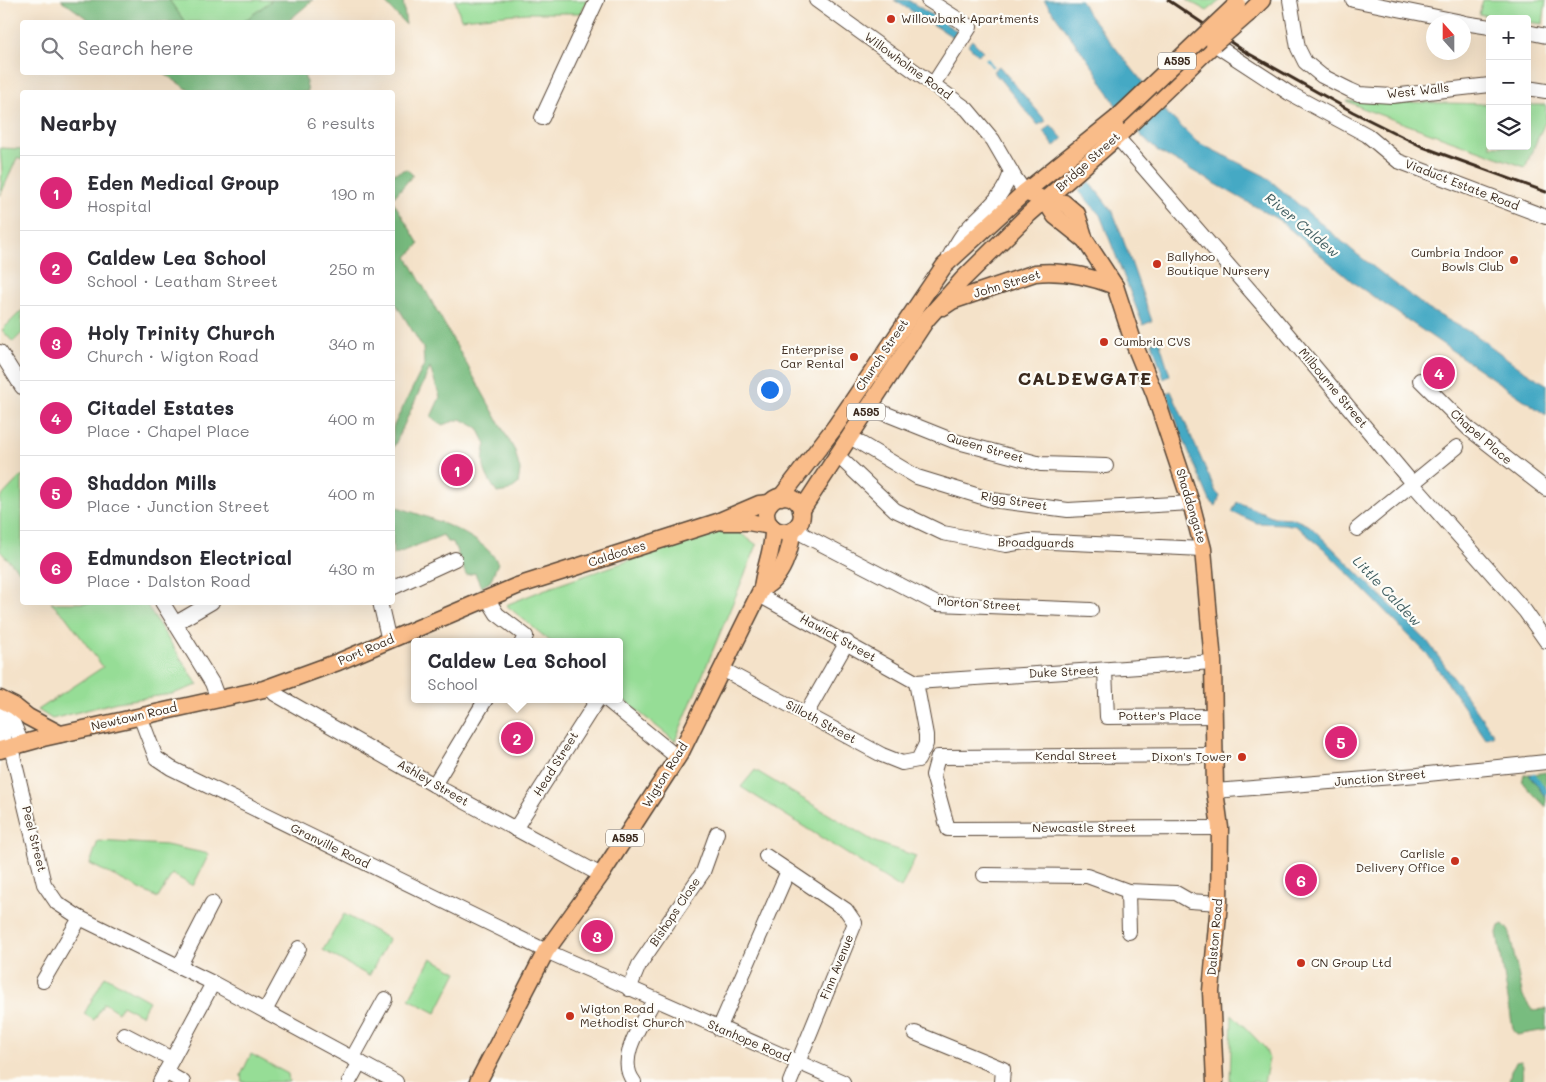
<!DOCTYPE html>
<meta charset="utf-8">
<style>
:root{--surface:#fff;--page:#f7f7f7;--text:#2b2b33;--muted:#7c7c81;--line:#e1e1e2;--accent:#db2777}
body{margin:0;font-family:Mali,sans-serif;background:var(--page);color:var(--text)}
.controls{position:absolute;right:15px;top:15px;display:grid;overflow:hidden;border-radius:5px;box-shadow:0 5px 20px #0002}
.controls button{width:45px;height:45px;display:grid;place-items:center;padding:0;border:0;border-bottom:1px solid var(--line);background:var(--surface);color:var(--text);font:25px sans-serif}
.compass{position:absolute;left:1426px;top:15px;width:45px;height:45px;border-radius:50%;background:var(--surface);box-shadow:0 5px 20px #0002;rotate:339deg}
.you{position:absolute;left:769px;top:389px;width:18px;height:18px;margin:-12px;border:4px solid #fff;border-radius:50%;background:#1a73e8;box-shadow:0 0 0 8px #1a73e833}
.badge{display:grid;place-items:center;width:32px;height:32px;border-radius:50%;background:var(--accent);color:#fff;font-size:16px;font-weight:700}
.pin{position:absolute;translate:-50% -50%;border:2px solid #fff;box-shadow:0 1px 5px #0006}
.popup{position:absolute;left:411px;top:638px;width:212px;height:65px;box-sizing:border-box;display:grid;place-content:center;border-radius:5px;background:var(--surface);filter:drop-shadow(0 1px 4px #0005);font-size:16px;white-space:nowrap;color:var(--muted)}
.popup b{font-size:19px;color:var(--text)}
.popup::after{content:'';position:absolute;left:50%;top:100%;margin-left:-10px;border:10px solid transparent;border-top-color:var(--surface)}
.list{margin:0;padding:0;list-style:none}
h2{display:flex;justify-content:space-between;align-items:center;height:65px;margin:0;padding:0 20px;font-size:21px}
h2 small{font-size:16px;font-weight:400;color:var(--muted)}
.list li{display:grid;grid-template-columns:32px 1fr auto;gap:15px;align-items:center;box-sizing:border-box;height:75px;padding:0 20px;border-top:1px solid var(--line)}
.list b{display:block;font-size:19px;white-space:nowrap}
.list p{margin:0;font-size:16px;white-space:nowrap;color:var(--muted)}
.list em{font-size:16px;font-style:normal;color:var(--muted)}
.icon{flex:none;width:28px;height:28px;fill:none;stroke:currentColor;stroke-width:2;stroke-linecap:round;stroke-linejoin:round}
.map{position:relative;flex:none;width:1546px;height:1082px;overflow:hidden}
.search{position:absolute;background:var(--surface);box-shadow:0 5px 20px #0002;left:20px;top:20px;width:375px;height:55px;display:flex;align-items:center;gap:12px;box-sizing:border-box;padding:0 18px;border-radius:5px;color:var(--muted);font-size:19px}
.panel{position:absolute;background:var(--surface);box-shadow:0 5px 20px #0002;left:20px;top:90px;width:375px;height:515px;border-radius:5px}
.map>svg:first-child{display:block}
.green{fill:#96dd96;stroke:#68845a}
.forest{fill:#78bc7f;stroke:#5a734e}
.water{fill:#44a9c4;stroke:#406a71}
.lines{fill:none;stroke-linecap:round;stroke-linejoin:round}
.stream{stroke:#44a9c4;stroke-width:3}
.minor-casing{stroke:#574638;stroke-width:16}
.major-casing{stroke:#574638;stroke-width:19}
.minor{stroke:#fff;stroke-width:14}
.major{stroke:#f9bc89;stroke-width:16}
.rail{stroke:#3b2a1e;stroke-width:3}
.major-bridge-casing{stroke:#574638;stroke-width:19;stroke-linecap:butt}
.major-bridge{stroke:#f9bc89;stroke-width:16}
.poi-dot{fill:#c8321e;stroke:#fdfcf7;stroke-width:2}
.labels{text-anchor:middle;stroke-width:4.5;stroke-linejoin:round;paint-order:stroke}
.shield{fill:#fdfcf7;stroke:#75695f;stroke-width:1}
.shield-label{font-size:11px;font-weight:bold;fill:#3b2a1e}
.poi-label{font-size:12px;fill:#3b2a1e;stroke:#fdfcf7;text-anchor:start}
.street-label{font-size:12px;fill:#3b2a1e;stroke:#fdfcf7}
.water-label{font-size:14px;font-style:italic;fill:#3f5d60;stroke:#fdfcf7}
.district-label{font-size:18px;font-weight:bold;letter-spacing:1px;fill:#3b2a1e;stroke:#fdfcf7}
</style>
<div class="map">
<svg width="1546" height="1082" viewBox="0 0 1546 1082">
<rect width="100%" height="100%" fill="#fdfcf7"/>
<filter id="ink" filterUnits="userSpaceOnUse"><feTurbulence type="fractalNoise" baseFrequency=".02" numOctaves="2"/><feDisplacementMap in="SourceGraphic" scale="10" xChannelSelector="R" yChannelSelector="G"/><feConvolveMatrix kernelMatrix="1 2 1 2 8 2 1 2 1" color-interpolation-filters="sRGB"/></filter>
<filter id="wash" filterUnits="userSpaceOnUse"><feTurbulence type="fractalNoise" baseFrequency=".0096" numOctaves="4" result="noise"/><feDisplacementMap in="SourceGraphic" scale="20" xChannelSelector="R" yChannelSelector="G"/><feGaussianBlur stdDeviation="1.12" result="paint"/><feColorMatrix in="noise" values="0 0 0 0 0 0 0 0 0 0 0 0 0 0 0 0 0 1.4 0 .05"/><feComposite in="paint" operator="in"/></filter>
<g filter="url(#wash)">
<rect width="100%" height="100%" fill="#f4e2c9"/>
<g class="green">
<polygon points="169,0 272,0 243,22 185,22"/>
<polygon points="455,0 587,0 581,13 526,13 461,19"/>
<polygon points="1187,0 1221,0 1207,11"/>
<polygon points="1483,0 1546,0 1543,24 1527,22 1527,19 1505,19 1479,14"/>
<polygon points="1347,101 1490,104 1490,146 1527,146 1527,105 1546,105 1546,120 1525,167 1364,109"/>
<polygon points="0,148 22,149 22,160 17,158 0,196 2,172"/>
<polygon points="22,310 22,333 13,342 2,330"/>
<polygon points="22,475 22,574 0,551 0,498"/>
<polygon points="730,526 757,545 675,741 620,697 620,642 551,642 506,605 543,590"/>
<polygon points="51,603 145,603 198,685 172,694 117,702 52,719 38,710 103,667 65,616"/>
<polygon points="755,770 875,842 916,856 901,888 741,787"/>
<polygon points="98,841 166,845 209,854 193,886 172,874 158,898 90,864"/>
<polygon points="344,914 389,939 369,976 323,950"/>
<polygon points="431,958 457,972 436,1013 409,999"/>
<polygon points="105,976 149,1001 141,1015 122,1005 118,1012 104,1003 94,1020 84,1014"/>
<polygon points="1232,1014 1265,1048 1269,1059 1264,1082 1230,1082"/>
<polygon points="251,1054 288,1074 289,1082 242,1082 241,1075"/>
</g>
<g class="forest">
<polygon points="61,0 169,0 185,22 92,22"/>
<polygon points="272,0 313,0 287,22 243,22"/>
<polygon points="383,0 403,0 406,25"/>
<polygon points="163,73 304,73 308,92 192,92"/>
<polygon points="406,169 413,175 393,198 393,174"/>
<path d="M 393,201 L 419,244 L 407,257 L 515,451 L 520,470 L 518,484 L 509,491 L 497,493 C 485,473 480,467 486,444 L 478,428 L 461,419 L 442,425 L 431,417 L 440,397 L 430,368 L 393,449 L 393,427 L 424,365 L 423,348 L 393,299 Z"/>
<path d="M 392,505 C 425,517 481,532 498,563 L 490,582 L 481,587 L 475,573 L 466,575 L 453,542 L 447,542 L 443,535 L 393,555 Z"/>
<polygon points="1546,772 1546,791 1534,774"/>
<polygon points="1529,774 1546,798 1546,807 1522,782 1524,775"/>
<polygon points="1503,924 1509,931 1523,997 1532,1010 1546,1009 1546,1030 1517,1035 1513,1029 1497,933 1499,926"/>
<polygon points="1521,1061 1523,1066 1522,1082 1509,1082 1511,1070 1516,1062"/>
</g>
<g class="water">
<polygon points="894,0 908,0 957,31 953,37"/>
<polygon points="1044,0 1081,0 1087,12 1168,114 1197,142 1265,176 1358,255 1428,309 1477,336 1520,368 1546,384 1546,415 1355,284 1279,220 1158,151 1143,138 1117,107 1095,70"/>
<polygon points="972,40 983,51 978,55 968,45"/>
<polygon points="999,66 1046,121 1038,125 993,71"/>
<polygon points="1051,125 1063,139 1054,146 1043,131"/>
<polygon points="1089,181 1113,212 1118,225 1152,321 1143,325 1100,215 1079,191"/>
<polygon points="1159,340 1170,375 1164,379 1152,342"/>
<polygon points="1171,391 1216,492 1220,496 1216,506 1210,501 1180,431 1167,393"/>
<polygon points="1237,502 1274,517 1292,518 1310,526 1428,642 1494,735 1486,739 1428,655 1323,548 1296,526 1285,524 1257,523 1232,512"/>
<polygon points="1529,774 1534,774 1546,791 1546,798"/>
</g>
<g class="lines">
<g class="stream">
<polyline points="987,59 992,66"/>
<polyline points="1534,774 1546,791"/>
</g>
</g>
</g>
<g filter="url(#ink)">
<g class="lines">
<defs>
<g id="minor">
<polyline points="816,0 967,109 993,140 1015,178 1025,192"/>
<polyline points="928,0 970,27 934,83"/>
<polyline points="1290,0 1298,48 1305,62 1322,76 1350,90 1359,94 1392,96 1490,85"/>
<polyline points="1353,0 1462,22"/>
<polyline points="1464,23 1490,27"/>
<polyline points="1527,32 1546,36"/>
<polyline points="1214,44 1289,93 1367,135 1398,161 1546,217"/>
<polyline points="1527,88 1546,91"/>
<polyline points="542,118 597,0"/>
<polyline points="1117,137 1274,318 1412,483 1525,611 1546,641"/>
<path d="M 949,257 C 954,248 959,238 966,230 C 983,211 1005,197 1011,171"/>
<polyline points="0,352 22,387"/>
<polyline points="1420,380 1469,429 1546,489"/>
<polyline points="869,407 954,441 1041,464 1106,466"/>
<polyline points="850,437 917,477 992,500 1068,510 1191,503"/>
<polyline points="837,455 895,510 943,533 1006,545 1030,541 1203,549"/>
<polyline points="797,527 804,535 937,604 1091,610"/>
<polyline points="1357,529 1457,447"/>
<polyline points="392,588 455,559"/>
<polyline points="759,595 916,682"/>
<polyline points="487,598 497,614 526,636 522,642"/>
<polyline points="162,602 212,683 218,699"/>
<polyline points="380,602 389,641"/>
<polyline points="176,623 212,602"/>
<polyline points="722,669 882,755 902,763 918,760 926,744 926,735 916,682"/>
<polyline points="1105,670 1107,717 1213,716"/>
<polyline points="916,682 1213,662"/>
<polyline points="269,687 275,694 434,785 601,875"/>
<polyline points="606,699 678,758"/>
<polyline points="0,700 7,708 22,744"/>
<polyline points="0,711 6,748"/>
<polyline points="806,714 847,642"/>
<polyline points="140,716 156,758 171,768 546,951 843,1082"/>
<polyline points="11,747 44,884 57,903 80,918 213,983 396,1082"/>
<polyline points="1214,755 938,757 933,775 948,829 1220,828"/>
<polyline points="434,785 486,699"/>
<polyline points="1215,791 1418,775 1546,762"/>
<polyline points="515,829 598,699"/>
<polyline points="766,856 846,910 855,923 790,1082"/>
<polyline points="984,875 1087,876 1128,891 1176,893 1190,901 1219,903"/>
<polyline points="1128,891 1129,932"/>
<polyline points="179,967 212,903"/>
<polyline points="43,981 80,918"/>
<polyline points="629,989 639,965 703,872 717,833"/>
<polyline points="265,1011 299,948"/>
<polyline points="719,1029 788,871"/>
<polyline points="915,1033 1003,1069 1002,1082"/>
<polyline points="124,1034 172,1059"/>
<polyline points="353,1057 385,999"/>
<polyline points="165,1072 183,1082"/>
<polyline points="160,1082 213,983"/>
<polyline points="349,1082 360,1062"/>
<path d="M 634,1082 C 615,1059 643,1022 654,1000"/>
</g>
<g id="major">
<polyline points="1248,14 1262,0"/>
<polyline points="1025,192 1045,200 1064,203 1077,214 1085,240 1115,286 1133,341 1155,395 1191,503 1203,549 1213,662 1215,791 1220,828 1219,903 1211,991 1215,1082"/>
<polyline points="1045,200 1055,216 1085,240"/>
<path d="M 943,307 L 952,301 L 1035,273 C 1063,270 1089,276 1115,286"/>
<circle cx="784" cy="514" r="18"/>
<polyline points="781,497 835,427 944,266 1025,192 1117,118"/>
<polyline points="801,511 926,320 962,280 1029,214 1117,137 1214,44"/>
<polyline points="724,522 748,522 771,526"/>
<path d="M 762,588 C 782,579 791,550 792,530"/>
<polyline points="0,699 14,706 28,717 60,734"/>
<polyline points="0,750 43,738 264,689 338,662 517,586 717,522 759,504 770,503"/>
<path d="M 478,1082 L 546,951 L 601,875 L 681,752 L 762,588 C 764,568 774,549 773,528"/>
</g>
</defs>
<use href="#minor" class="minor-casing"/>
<use href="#major" class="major-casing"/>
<use href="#minor" class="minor"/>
<use href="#major" class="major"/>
<polyline class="rail" points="1168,0 1244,51 1353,112 1423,147 1546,192"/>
<defs>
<g id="major-bridge">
<polyline points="1214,44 1248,14"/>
<polyline points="1117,118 1237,4"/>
</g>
</defs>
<use href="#major-bridge" class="major-bridge-casing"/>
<use href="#major-bridge" class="major-bridge"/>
</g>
</g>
<g class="poi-dot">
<circle cx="891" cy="19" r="5"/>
<circle cx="1514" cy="260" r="5"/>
<circle cx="1157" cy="264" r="5"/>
<circle cx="1104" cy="342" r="5"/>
<circle cx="854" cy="357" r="5"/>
<circle cx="1242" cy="757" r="5"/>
<circle cx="1455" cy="861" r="5"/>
<circle cx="1301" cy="963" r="5"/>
<circle cx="570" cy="1016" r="5"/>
</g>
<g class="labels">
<g class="shield">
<rect x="1158" y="52.5" width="38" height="17" rx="4"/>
<rect x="847" y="403.5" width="38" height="17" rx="4"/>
<rect x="606" y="829.5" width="38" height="17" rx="4"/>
</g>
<g class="shield-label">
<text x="1177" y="65">A595</text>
<text x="866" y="416">A595</text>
<text x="625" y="842">A595</text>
</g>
<g class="poi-label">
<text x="901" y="23">Willowbank Apartments</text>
<text x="1504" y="257" text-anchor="end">Cumbria Indoor<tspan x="1504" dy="14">Bowls Club</tspan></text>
<text x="1167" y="261">Ballyhoo<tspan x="1167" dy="14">Boutique Nursery</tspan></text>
<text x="1114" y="346">Cumbria CVS</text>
<text x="844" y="354" text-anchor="end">Enterprise<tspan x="844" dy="14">Car Rental</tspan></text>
<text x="1232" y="761" text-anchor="end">Dixon's Tower</text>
<text x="1445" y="858" text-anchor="end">Carlisle<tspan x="1445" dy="14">Delivery Office</tspan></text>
<text x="1311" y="967">CN Group Ltd</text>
<text x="580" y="1013">Wigton Road<tspan x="580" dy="14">Methodist Church</tspan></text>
</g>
<g class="street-label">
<text transform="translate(908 66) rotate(36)" y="4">Willowholme Road</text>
<text transform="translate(1418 91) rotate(-6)" y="4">West Walls</text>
<text transform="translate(1088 162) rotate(-42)" y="4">Bridge Street</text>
<text transform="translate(1462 185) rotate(21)" y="4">Viaduct Estate Road</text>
<text transform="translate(1007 284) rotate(-17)" y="4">John Street</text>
<text transform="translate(882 355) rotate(-56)" y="4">Church Street</text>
<text transform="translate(1333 388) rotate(50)" y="4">Milbourne Street</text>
<text transform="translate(1481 437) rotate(41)" y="4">Chapel Place</text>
<text transform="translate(985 448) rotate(16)" y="4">Queen Street</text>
<text transform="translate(1014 501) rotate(9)" y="4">Rigg Street</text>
<text transform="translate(1191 506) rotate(73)" y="4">Shaddongate</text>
<text transform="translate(1036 543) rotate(1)" y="4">Broadguards</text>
<text transform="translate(617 554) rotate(-18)" y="4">Caldcotes</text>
<text transform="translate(979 604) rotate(4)" y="4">Morton Street</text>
<text transform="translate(838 638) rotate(29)" y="4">Hawick Street</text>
<text transform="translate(366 650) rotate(-23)" y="4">Port Road</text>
<text transform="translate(1064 672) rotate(-3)" y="4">Duke Street</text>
<text x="1160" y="720">Potter's Place</text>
<text transform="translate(134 717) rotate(-13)" y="4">Newtown Road</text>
<text transform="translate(821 722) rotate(28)" y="4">Silloth Street</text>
<text x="1076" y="760">Kendal Street</text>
<text transform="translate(556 764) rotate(-58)" y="4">Head Street</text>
<text transform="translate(665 775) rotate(-58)" y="4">Wigton Road</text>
<text transform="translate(1380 778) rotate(-5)" y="4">Junction Street</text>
<text transform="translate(433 783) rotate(30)" y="4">Ashley Street</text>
<text x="1084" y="832">Newcastle Street</text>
<text transform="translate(34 839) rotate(76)" y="4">Peel Street</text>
<text transform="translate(330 846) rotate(26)" y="4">Granville Road</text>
<text transform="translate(675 912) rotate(-56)" y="4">Bishops Close</text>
<text transform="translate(1215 937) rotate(-85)" y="4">Dalston Road</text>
<text transform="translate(837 967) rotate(-68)" y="4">Finn Avenue</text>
<text transform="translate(749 1041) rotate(23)" y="4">Stanhope Road</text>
</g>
<g class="water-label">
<text transform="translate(1302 225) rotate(40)" y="5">River Caldew</text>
<text transform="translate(1387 591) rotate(46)" y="5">Little Caldew</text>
</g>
<g class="district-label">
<text x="1085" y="385">CALDEWGATE</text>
</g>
</g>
</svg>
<div class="controls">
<button>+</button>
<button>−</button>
<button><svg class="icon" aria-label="layers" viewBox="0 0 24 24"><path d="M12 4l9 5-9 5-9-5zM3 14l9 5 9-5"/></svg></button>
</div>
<svg class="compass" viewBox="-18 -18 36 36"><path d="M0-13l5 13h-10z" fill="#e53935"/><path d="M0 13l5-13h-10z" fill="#7c7c81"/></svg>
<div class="you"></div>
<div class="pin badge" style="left:457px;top:470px">1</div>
<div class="pin badge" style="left:517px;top:738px">2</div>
<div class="popup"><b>Caldew Lea School</b>School</div>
<div class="pin badge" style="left:597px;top:936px">3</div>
<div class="pin badge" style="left:1439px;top:373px">4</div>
<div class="pin badge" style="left:1341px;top:742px">5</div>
<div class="pin badge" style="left:1301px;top:880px">6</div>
<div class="search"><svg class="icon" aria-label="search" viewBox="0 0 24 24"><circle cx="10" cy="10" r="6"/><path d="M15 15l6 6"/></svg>Search here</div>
<section class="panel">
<h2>Nearby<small>6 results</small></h2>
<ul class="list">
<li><span class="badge">1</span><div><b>Eden Medical Group</b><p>Hospital</p></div><em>190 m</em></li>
<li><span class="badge">2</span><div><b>Caldew Lea School</b><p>School · Leatham Street</p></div><em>250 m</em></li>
<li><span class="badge">3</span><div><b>Holy Trinity Church</b><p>Church · Wigton Road</p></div><em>340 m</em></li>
<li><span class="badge">4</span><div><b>Citadel Estates</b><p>Place · Chapel Place</p></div><em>400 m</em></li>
<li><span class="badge">5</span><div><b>Shaddon Mills</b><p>Place · Junction Street</p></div><em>400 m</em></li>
<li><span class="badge">6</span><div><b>Edmundson Electrical</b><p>Place · Dalston Road</p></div><em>430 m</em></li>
</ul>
</section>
</div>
